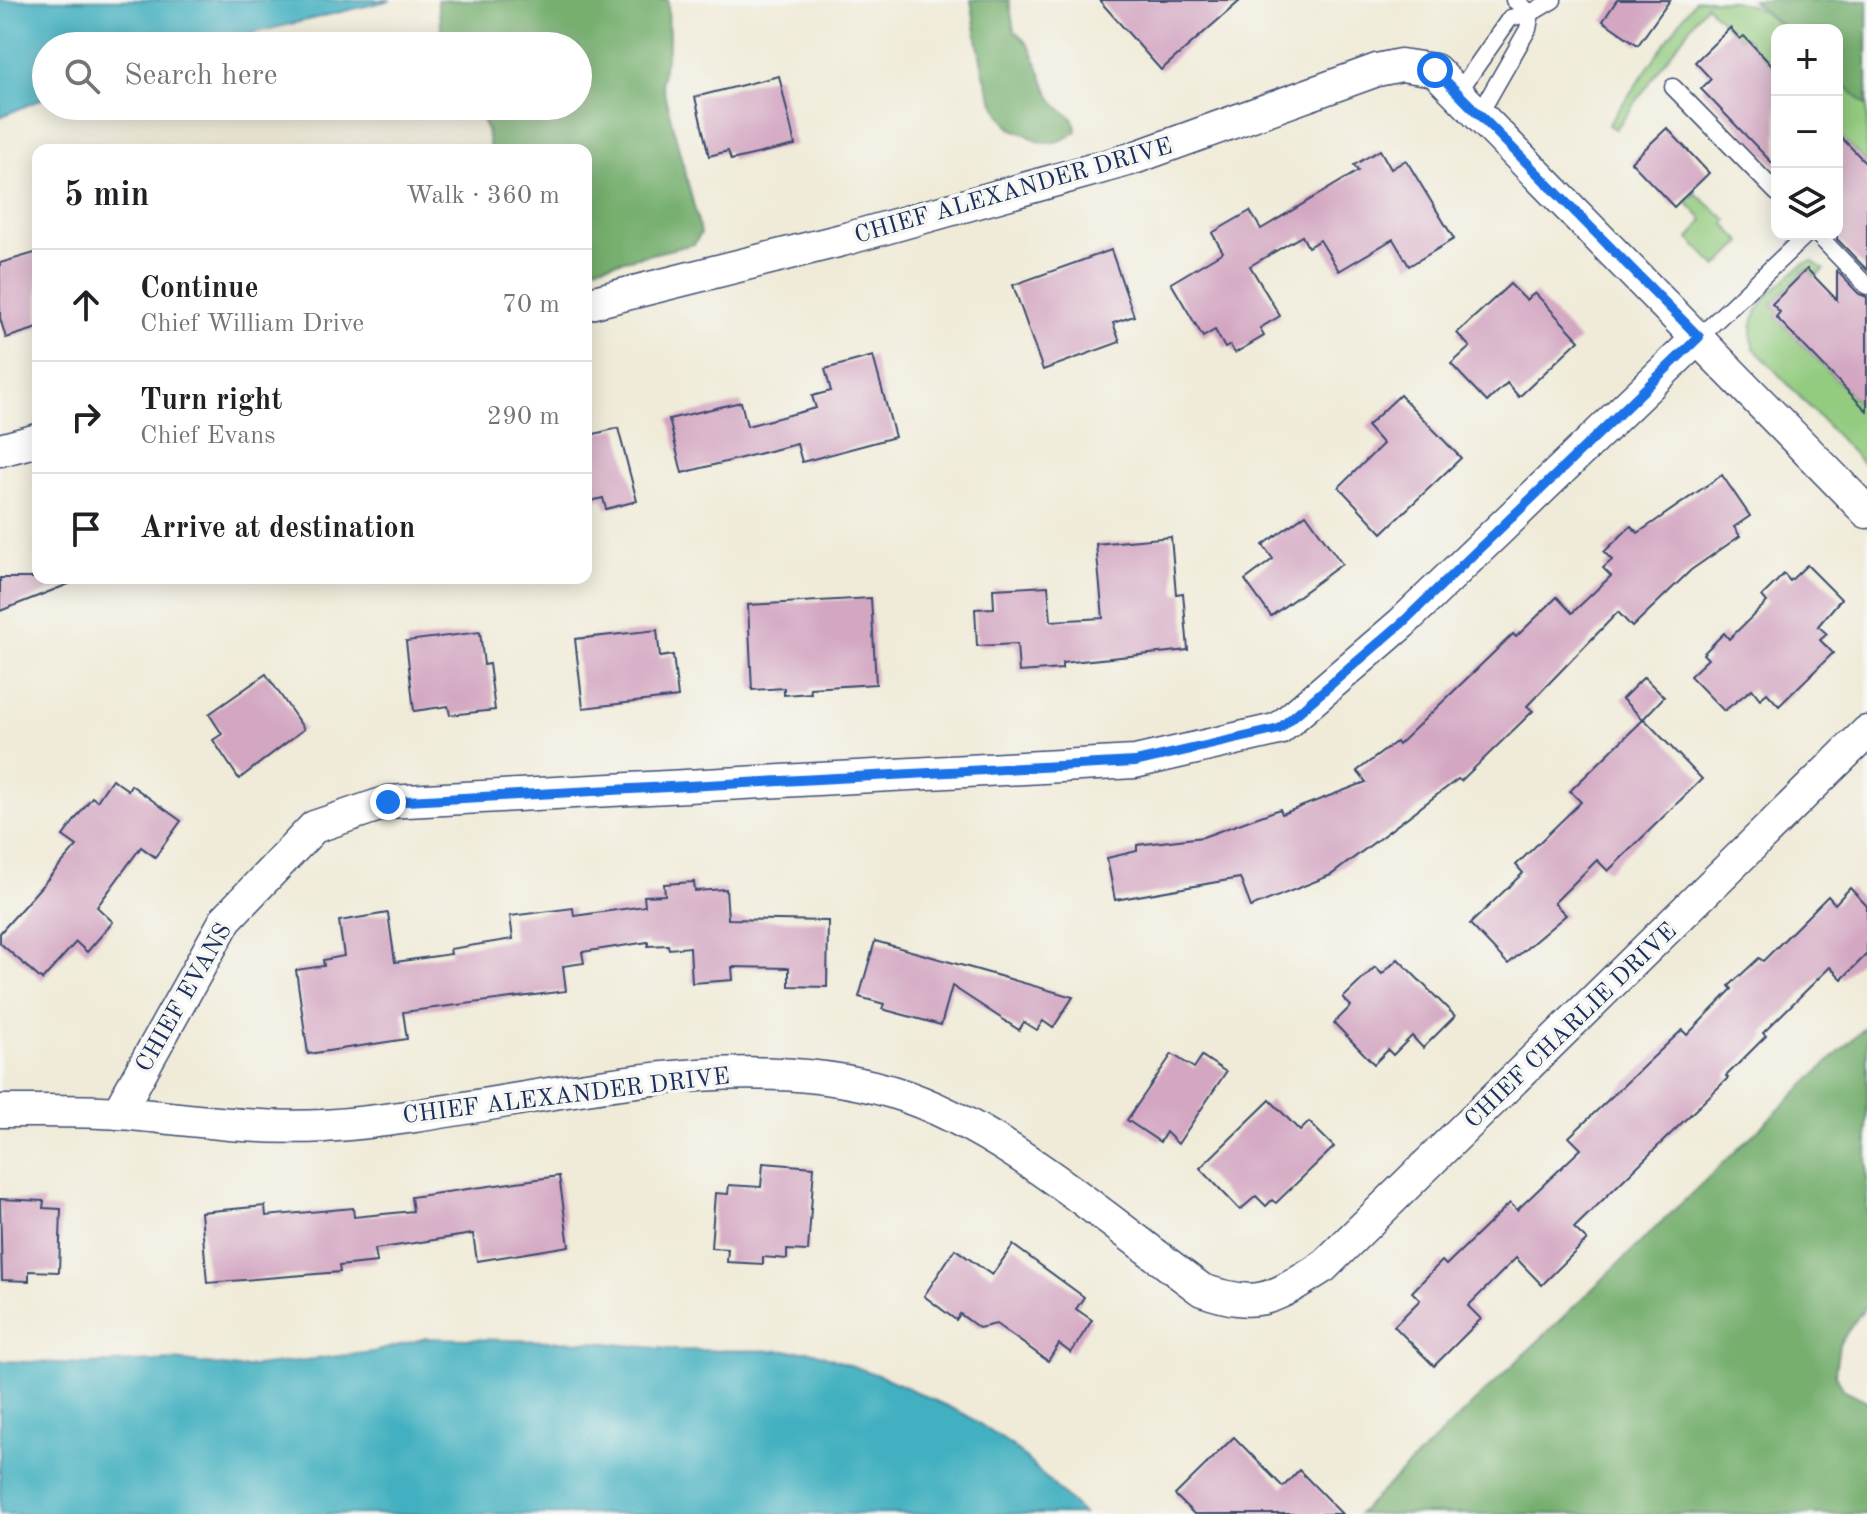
<!DOCTYPE html>
<meta charset="utf-8">
<style>
:root{--surface:#fff;--page:#f2f2f2;--text:#202124;--muted:#757577;--line:#e0e0e0}
body{margin:0;font-family:"Old Standard TT",serif;background:var(--page);color:var(--text)}
.controls{position:absolute;right:24px;top:24px;display:grid;overflow:hidden;border-radius:16px;box-shadow:0 4px 20px #0003}
.controls button{width:72px;height:72px;display:grid;place-items:center;padding:0;border:0;border-bottom:2px solid var(--line);background:var(--surface);color:var(--text);font:40px sans-serif}
.stop{position:absolute;width:24px;height:24px;margin:-18px;border:6px solid #1a73e8;border-radius:50%;background:#fff}
.stop.end{background:#1a73e8;border-color:#fff;box-shadow:0 2px 8px #0008}
.list{margin:0;padding:0;list-style:none}
h2{display:flex;justify-content:space-between;align-items:center;height:104px;margin:0;padding:0 32px;font-size:34px}
h2 small{font-size:26px;font-weight:400;color:var(--muted)}
.list li{display:grid;grid-template-columns:52px 1fr auto;gap:24px;align-items:center;box-sizing:border-box;height:112px;padding:0 32px;border-top:2px solid var(--line)}
.list b{display:block;font-size:30px;white-space:nowrap}
.list p{margin:0;font-size:26px;white-space:nowrap;color:var(--muted)}
.list em{font-size:26px;font-style:normal;color:var(--muted)}
.icon{flex:none;width:44px;height:44px;fill:none;stroke:currentColor;stroke-width:2;stroke-linecap:round;stroke-linejoin:round}
.map{position:relative;flex:none;width:1867px;height:1514px;overflow:hidden}
.search{position:absolute;background:var(--surface);box-shadow:0 4px 20px #0003;left:32px;top:32px;width:560px;height:88px;display:flex;align-items:center;gap:20px;box-sizing:border-box;padding:0 28px;border-radius:44px;color:var(--muted);font-size:30px}
.panel{position:absolute;background:var(--surface);box-shadow:0 4px 20px #0003;left:32px;top:144px;width:560px;height:440px;border-radius:16px}
.map>svg:first-child{display:block}
.green{fill:#93cb7f;stroke:#577d6e;stroke-width:2}
.forest{fill:#76af6e;stroke:#486f66;stroke-width:2}
.water{fill:#43b0c0;stroke:#2f708f;stroke-width:2}
.building{fill:#d3a6c1}
.lines{fill:none;stroke-linecap:round;stroke-linejoin:round}
.lane-casing{stroke:#3b4b70;stroke-width:19}
.street-casing{stroke:#3b4b70;stroke-width:35}
.lane{stroke:#fff;stroke-width:16}
.street{stroke:#fff;stroke-width:32}
.route{stroke:#1a73e8;stroke-width:10}
.labels{text-anchor:middle;stroke-width:7;stroke-linejoin:round;paint-order:stroke}
.street-label{font-size:24px;fill:#1b2f5e;stroke:#f6f6f2}
</style>
<div class="map">
<svg width="1867" height="1514" viewBox="0 0 1867 1514">
<rect width="100%" height="100%" fill="#f6f6f2"/>
<filter id="ink" filterUnits="userSpaceOnUse"><feTurbulence type="fractalNoise" baseFrequency=".0125" numOctaves="2"/><feDisplacementMap in="SourceGraphic" scale="16" xChannelSelector="R" yChannelSelector="G"/><feConvolveMatrix kernelMatrix="1 2 1 2 8 2 1 2 1" color-interpolation-filters="sRGB"/></filter>
<filter id="wash" filterUnits="userSpaceOnUse"><feTurbulence type="fractalNoise" baseFrequency=".006" numOctaves="4" result="noise"/><feDisplacementMap in="SourceGraphic" scale="32" xChannelSelector="R" yChannelSelector="G"/><feGaussianBlur stdDeviation="1.8" result="paint"/><feColorMatrix in="noise" values="0 0 0 0 0 0 0 0 0 0 0 0 0 0 0 0 0 1.4 0 .05"/><feComposite in="paint" operator="in"/></filter>
<g filter="url(#wash)">
<rect width="100%" height="100%" fill="#f0ebd8"/>
<g class="green">
<path d="M 1695,0 C 1744,0 1749,0 1786,30 L 1777,30 L 1777,71 L 1744,36 L 1740,39 L 1706,5 L 1616,129 L 1608,125 Z"/>
<polygon points="1837,77 1867,106 1867,164 1837,133"/>
<polygon points="1695,193 1727,220 1725,225 1742,242 1717,267 1689,239 1703,220 1686,202"/>
<path d="M 1812,261 L 1824,269 L 1815,277 L 1807,269 L 1772,304 L 1780,312 L 1776,317 L 1867,411 L 1867,468 L 1753,347 C 1745,307 1776,288 1803,264 Z"/>
</g>
<g class="forest">
<polygon points="668,0 669,45 661,81 701,233 694,244 586,269 586,150 490,150 487,131 476,106 578,106 578,46 449,46 442,31 437,0"/>
<path d="M 971,0 L 1009,0 L 1014,31 C 1041,50 1037,79 1055,103 C 1064,115 1076,114 1076,132 C 1061,142 1046,148 1030,137 C 1023,131 1015,133 1009,126 C 981,94 978,39 971,0 Z"/>
<polygon points="1751,0 1867,0 1867,106 1837,77 1837,30 1786,30"/>
<polygon points="1867,1025 1867,1304 1839,1344 1835,1373 1843,1389 1867,1401 1867,1514 1358,1514"/>
</g>
<g class="water">
<polygon points="0,0 391,0 200,46 46,46 46,97 0,117"/>
<polygon points="426,1338 594,1342 678,1350 811,1351 886,1378 966,1415 1014,1447 1083,1514 0,1514 0,1361 91,1364 175,1360 239,1368 373,1352"/>
</g>
<g id="blocks">
<g class="building">
<polygon points="1099,0 1241,0 1161,70"/>
<polygon points="1617,0 1670,0 1638,45 1603,21"/>
<polygon points="1730,28 1740,39 1744,36 1777,71 1777,168 1701,89 1711,79 1695,62"/>
<polygon points="779,76 795,145 731,160 728,151 709,156 695,97"/>
<polygon points="1667,128 1709,173 1674,207 1631,162"/>
<polygon points="1837,133 1867,164 1867,270 1837,239"/>
<polygon points="1380,150 1391,169 1406,160 1454,239 1409,266 1393,239 1339,271 1320,240 1308,247 1302,236 1250,266 1280,316 1260,328 1264,336 1235,353 1230,345 1225,348 1215,330 1203,337 1171,283 1223,252 1212,233 1250,211 1261,229 1358,171 1354,165"/>
<polygon points="1111,250 1134,316 1113,323 1120,342 1043,370 1013,285"/>
<polygon points="38,252 38,328 6,338 0,318 0,263"/>
<polygon points="1807,269 1837,300 1837,271 1859,294 1867,297 1867,411 1776,317 1780,312 1772,304"/>
<polygon points="1510,284 1526,300 1535,293 1579,340 1519,397 1507,383 1487,402 1451,364 1470,347 1457,333"/>
<polygon points="873,356 895,437 802,462 797,444 682,473 669,419 741,402 747,426 816,408 812,396 831,391 825,369"/>
<polygon points="1400,395 1461,458 1382,533 1339,487 1383,444 1367,426"/>
<polygon points="618,428 637,501 606,509 603,498 586,502 586,436"/>
<polygon points="1722,475 1750,516 1734,527 1740,536 1691,570 1632,627 1618,612 1527,706 1533,711 1461,781 1458,779 1331,875 1251,907 1240,878 1115,900 1107,858 1137,851 1137,845 1203,837 1280,809 1282,814 1366,782 1357,771 1396,742 1398,745 1513,634 1516,637 1557,597 1572,613 1611,576 1603,568 1612,560 1604,552 1631,526 1638,533"/>
<polygon points="1306,514 1342,564 1271,616 1245,580 1273,559 1263,545"/>
<polygon points="1171,537 1176,594 1183,593 1188,650 1062,663 1062,669 1019,672 1017,644 977,646 975,609 994,608 993,589 1048,586 1051,621 1103,618 1096,544"/>
<polygon points="1807,565 1841,599 1818,626 1827,634 1820,640 1833,653 1779,706 1767,693 1760,699 1752,689 1724,711 1690,676 1708,659 1703,654 1724,633 1729,639 1767,602 1762,596 1784,574 1790,581"/>
<polygon points="0,578 79,578 79,580 0,611"/>
<polygon points="871,598 876,684 810,688 811,693 784,695 784,688 752,690 748,605"/>
<polygon points="657,630 660,657 673,655 678,697 583,708 575,639"/>
<polygon points="480,632 484,665 489,664 495,710 450,715 448,706 414,711 406,641"/>
<polygon points="266,674 304,729 239,779 213,740 222,734 209,714"/>
<polygon points="1644,677 1664,697 1643,719 1622,699"/>
<polygon points="1644,719 1702,779 1608,871 1597,860 1554,903 1566,915 1508,964 1470,924 1523,873 1516,865 1581,802 1570,791"/>
<polygon points="112,779 128,790 131,785 181,821 155,857 141,847 97,907 113,922 87,952 76,942 42,980 0,943 0,933 77,846 63,836 92,797 97,801"/>
<polygon points="694,882 695,891 726,889 728,919 828,921 827,987 789,986 789,968 732,967 733,980 692,983 690,947 669,949 668,945 648,946 648,942 582,952 584,963 563,966 566,991 403,1012 407,1039 308,1054 296,970 324,966 323,960 344,956 339,921 388,913 395,962 451,954 450,949 513,939 510,916 573,908 574,916 645,906 644,896 665,895 664,884"/>
<polygon points="1850,888 1867,906 1867,954 1842,979 1830,967 1763,1033 1766,1036 1726,1076 1728,1078 1574,1228 1587,1240 1542,1285 1516,1258 1468,1306 1481,1319 1434,1366 1394,1326 1420,1300 1412,1292 1442,1261 1446,1265 1510,1203 1517,1210 1581,1149 1569,1137 1682,1030 1687,1035 1732,989 1729,986 1759,958 1763,961 1828,896 1835,904"/>
<polygon points="875,941 936,958 1073,997 1053,1028 1043,1021 1037,1030 1024,1022 1019,1030 952,986 941,1025 882,1009 884,1004 859,997"/>
<polygon points="1398,959 1455,1016 1423,1048 1412,1036 1393,1055 1388,1050 1374,1064 1334,1023 1351,1006 1343,998 1375,967 1382,974"/>
<polygon points="1172,1054 1194,1068 1202,1056 1226,1072 1178,1144 1166,1132 1160,1142 1127,1120"/>
<polygon points="1270,1100 1300,1131 1309,1122 1334,1147 1276,1203 1272,1200 1266,1206 1256,1196 1240,1210 1200,1168"/>
<polygon points="763,1163 814,1167 808,1251 787,1250 787,1259 763,1257 763,1264 727,1262 728,1249 711,1248 715,1193 728,1194 729,1185 761,1187"/>
<polygon points="559,1176 569,1246 477,1261 473,1234 375,1249 377,1262 339,1266 340,1272 207,1283 201,1212 265,1206 266,1216 353,1208 354,1217 413,1211 411,1197"/>
<polygon points="0,1199 44,1201 43,1208 61,1209 59,1272 29,1271 29,1281 2,1280"/>
<polygon points="1013,1245 1084,1297 1076,1309 1092,1320 1071,1353 1059,1344 1048,1361 996,1324 979,1328 960,1314 956,1320 924,1296 955,1249 992,1275"/>
<polygon points="1234,1437 1283,1487 1299,1470 1342,1514 1194,1514 1175,1495"/>
</g>
</g>
</g>
<g filter="url(#ink)">
<use href="#blocks" fill-opacity="0" stroke="#3b4b70" stroke-width="2"/>
<g class="lines">
<defs>
<g id="lane">
<polyline points="1514,0 1531,13"/>
<polyline points="1673,87 1777,193"/>
<polyline points="1459,91 1510,18 1531,13 1553,0"/>
<polyline points="1480,113 1528,29 1531,13"/>
<polyline points="1817,234 1867,286"/>
<polyline points="1699,337 1807,234"/>
</g>
<g id="street">
<polyline points="586,304 842,240 1131,159 1377,70 1401,65 1435,70 1867,512"/>
<polyline points="0,450 38,440"/>
<path d="M 0,1111 C 40,1111 81,1110 121,1113 C 188,1119 256,1130 324,1126 C 506,1114 713,1039 892,1092 C 999,1124 1112,1224 1202,1290 C 1260,1310 1273,1298 1323,1267 L 1867,732"/>
<polyline points="118,1113 226,919 314,827 388,802 1135,762 1279,729 1402,623 1699,337"/>
</g>
</defs>
<use href="#lane" class="lane-casing"/>
<use href="#street" class="street-casing"/>
<use href="#lane" class="lane"/>
<use href="#street" class="street"/>
</g>
</g>
<g class="lines" filter="url(#ink)">
<polyline class="route" points="388,802 1135,762 1279,729 1402,623 1699,337 1435,70"/>
</g>
<g class="labels">
<g class="street-label">
<text transform="translate(1013 190) rotate(-16)" y="8">CHIEF ALEXANDER DRIVE</text>
<text transform="translate(183 997) rotate(-60)" y="8">CHIEF EVANS</text>
<text transform="translate(1570 1025) rotate(-44)" y="8">CHIEF CHARLIE DRIVE</text>
<text transform="translate(566 1095) rotate(-7)" y="8">CHIEF ALEXANDER DRIVE</text>
</g>
</g>
</svg>
<div class="controls">
<button>+</button>
<button>−</button>
<button><svg class="icon" aria-label="layers" viewBox="0 0 24 24"><path d="M12 4l9 5-9 5-9-5zM3 14l9 5 9-5"/></svg></button>
</div>
<div class="stop" style="left:1435px;top:70px"></div>
<div class="stop end" style="left:388px;top:802px"></div>
<div class="search"><svg class="icon" aria-label="search" viewBox="0 0 24 24"><circle cx="10" cy="10" r="6"/><path d="M15 15l6 6"/></svg>Search here</div>
<section class="panel">
<h2>5 min<small>Walk · 360 m</small></h2>
<ul class="list">
<li><svg class="icon" aria-label="ahead" viewBox="0 0 24 24"><path d="M12 20V5M6 11l6-6 6 6"/></svg><div><b>Continue</b><p>Chief William Drive</p></div><em>70 m</em></li>
<li><svg class="icon" aria-label="right" viewBox="0 0 24 24"><path d="M7 20v-9h11M14 6l5 5-5 5"/></svg><div><b>Turn right</b><p>Chief Evans</p></div><em>290 m</em></li>
<li><svg class="icon" aria-label="arrive" viewBox="0 0 24 24"><path d="M6 21V4h12l-3 4 3 4H6"/></svg><div><b>Arrive at destination</b></div></li>
</ul>
</section>
</div>
